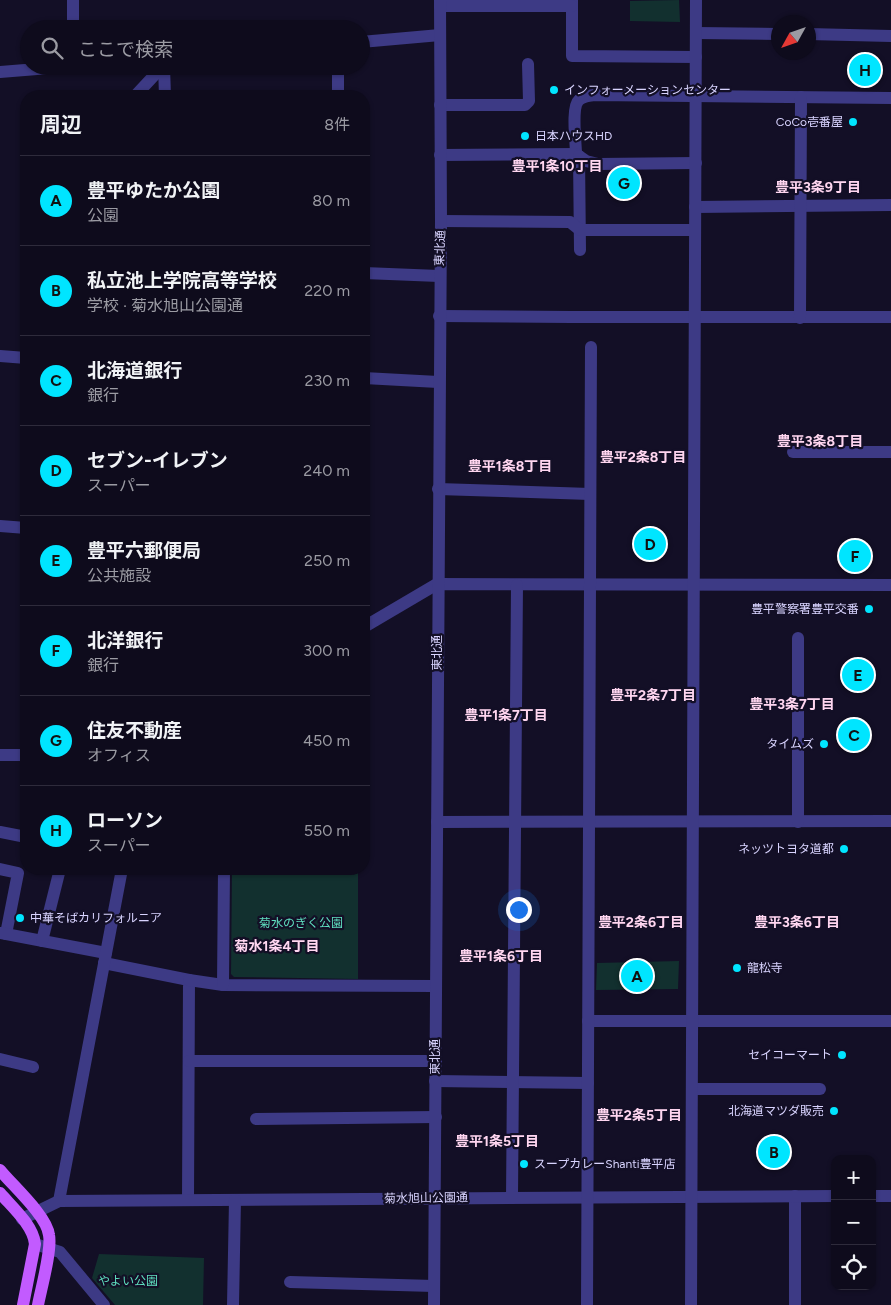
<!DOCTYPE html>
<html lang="ja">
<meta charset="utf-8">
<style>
:root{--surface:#0e0b1c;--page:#1c1929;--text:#f1f3f6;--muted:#9b9ba3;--line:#2e2b3b;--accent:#00e5ff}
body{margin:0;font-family:Figtree,"Noto Sans JP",sans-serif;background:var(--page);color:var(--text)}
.controls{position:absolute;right:15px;bottom:15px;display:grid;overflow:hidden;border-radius:10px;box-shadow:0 1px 4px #0004}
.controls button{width:45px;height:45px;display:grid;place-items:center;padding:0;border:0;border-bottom:1px solid var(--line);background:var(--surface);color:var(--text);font:25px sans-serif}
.compass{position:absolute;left:771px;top:15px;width:45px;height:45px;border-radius:50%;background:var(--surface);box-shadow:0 1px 4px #0004;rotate:230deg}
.you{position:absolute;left:518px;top:909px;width:18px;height:18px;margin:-12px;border:4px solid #fff;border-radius:50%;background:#1a73e8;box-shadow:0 0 0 8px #1a73e833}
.badge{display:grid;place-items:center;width:32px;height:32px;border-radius:50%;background:var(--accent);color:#111;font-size:16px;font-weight:700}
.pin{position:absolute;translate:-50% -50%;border:2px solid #fff;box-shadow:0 1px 5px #0006}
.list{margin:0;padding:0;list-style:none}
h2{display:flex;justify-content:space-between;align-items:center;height:65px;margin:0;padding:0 20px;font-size:21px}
h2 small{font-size:16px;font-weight:400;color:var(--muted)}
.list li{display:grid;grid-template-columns:32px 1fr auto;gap:15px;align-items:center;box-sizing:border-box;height:90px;padding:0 20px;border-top:1px solid var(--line)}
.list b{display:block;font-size:19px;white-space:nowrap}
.list p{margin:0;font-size:16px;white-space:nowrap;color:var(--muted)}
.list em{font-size:16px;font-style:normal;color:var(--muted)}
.icon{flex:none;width:28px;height:28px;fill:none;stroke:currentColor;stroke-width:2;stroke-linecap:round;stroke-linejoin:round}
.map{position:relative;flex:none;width:891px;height:1305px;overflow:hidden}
.search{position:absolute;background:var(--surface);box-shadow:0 1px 4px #0004;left:20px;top:20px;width:350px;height:55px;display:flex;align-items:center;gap:12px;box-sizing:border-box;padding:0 18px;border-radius:28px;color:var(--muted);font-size:19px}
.panel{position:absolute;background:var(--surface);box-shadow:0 1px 4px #0004;left:20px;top:90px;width:350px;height:785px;border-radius:20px}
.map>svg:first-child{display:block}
.green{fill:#12302f}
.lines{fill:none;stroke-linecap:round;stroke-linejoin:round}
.minor{stroke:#3d3a85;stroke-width:12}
.major{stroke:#c25bff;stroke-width:12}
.poi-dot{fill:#00e5ff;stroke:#130f26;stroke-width:2}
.labels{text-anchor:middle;stroke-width:4.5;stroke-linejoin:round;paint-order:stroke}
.poi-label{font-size:12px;fill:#d9d4ff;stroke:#130f26;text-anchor:end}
.street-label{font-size:12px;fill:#d9d4ff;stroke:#130f26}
.park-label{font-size:12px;fill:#5fe0c0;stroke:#130f26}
.neighbourhood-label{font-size:14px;font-weight:bold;fill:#ffd6f0;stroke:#130f26}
</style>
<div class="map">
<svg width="891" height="1305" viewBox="0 0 891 1305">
<rect width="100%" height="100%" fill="#130f26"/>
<g class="green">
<polygon points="679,0 680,22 630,21 630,1"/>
<polygon points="232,869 358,869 358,979 234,977 231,974"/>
<polygon points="679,961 678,989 596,990 597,963"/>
<polygon points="99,1254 204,1258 203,1305 115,1305 92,1278"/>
</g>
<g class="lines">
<g class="minor">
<polyline points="73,0 73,29"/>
<polyline points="572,0 572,56 696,57"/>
<polyline points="440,6 572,6"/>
<polyline points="696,33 778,34"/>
<polyline points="808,34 891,36"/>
<polyline points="361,42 440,35"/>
<polyline points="164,66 165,96"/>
<polyline points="338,66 338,96"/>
<polyline points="0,72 74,66"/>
<polyline points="135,96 163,66"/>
<polyline points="440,105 525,105 529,101 528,64"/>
<path d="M 576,154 C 576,143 571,107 579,100 C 583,96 589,96 594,95 L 891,98"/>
<polyline points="440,155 576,154 586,161 598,164 696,163"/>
<polyline points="579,156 580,250"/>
<polyline points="695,207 891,205"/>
<polyline points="441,221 570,222 580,230 695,230"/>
<polyline points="364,273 439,276"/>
<polyline points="439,316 571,317 891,317"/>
<polyline points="800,318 801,97"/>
<polyline points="0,356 26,358"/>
<polyline points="364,378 438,382"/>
<polyline points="793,452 891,452"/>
<polyline points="438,489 590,494"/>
<polyline points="0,526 26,528"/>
<polyline points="364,627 437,584 891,585"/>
<polyline points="0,755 26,755"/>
<polyline points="437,822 891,821"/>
<polyline points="798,822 798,638"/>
<polyline points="0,832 26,837"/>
<polyline points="0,869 18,873 6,934"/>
<polyline points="0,933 106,953"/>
<polyline points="42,941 60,869"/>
<polyline points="104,963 189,980 188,1200"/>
<polyline points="189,980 223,985 435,986"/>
<polyline points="223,985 224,869"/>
<polyline points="588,1021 891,1021"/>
<polyline points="0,1059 33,1067"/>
<polyline points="189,1061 436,1061"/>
<polyline points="435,1081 588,1083"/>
<polyline points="692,1089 820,1089"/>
<polyline points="256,1119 436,1117"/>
<polyline points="795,1196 795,1305"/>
<polyline points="872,1196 891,1196"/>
<polyline points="512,1198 517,585"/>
<polyline points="59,1201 122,869"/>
<polyline points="22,1219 59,1201 835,1196"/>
<polyline points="35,1244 60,1252 104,1305"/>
<polyline points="290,1282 434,1286"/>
<polyline points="233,1305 235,1200"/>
<polyline points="434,1305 441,221 440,0"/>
<polyline points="587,1305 591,347"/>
<polyline points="691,1305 696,0"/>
</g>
<g class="major">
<path d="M 0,1170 C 13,1186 47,1216 49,1235 C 52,1250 41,1289 38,1305"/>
<path d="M 0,1193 C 12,1207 33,1225 35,1244 L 23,1305"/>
</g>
</g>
<g class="poi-dot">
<circle cx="554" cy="90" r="5"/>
<circle cx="853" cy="122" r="5"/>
<circle cx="525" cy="136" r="5"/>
<circle cx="869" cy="609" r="5"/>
<circle cx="824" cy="744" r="5"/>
<circle cx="844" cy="849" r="5"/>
<circle cx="20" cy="918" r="5"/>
<circle cx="737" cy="968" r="5"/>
<circle cx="842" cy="1055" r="5"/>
<circle cx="834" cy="1111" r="5"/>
<circle cx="524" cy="1164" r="5"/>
</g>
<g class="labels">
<g class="poi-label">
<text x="564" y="94" text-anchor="start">インフォーメーションセンター</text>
<text x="843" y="126">CoCo壱番屋</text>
<text x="535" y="140" text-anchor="start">日本ハウスHD</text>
<text x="859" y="613">豊平警察署豊平交番</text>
<text x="814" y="748">タイムズ</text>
<text x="834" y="853">ネッツトヨタ道都</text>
<text x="30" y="922" text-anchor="start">中華そばカリフォルニア</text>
<text x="747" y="972" text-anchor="start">龍松寺</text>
<text x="832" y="1059">セイコーマート</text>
<text x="824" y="1115">北海道マツダ販売</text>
<text x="534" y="1168" text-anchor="start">スープカレーShanti豊平店</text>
</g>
<g class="street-label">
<text transform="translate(440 248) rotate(-88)" y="4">東北通</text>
<text transform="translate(437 653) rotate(-90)" y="4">東北通</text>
<text transform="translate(435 1057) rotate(-90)" y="4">東北通</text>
<text transform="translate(426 1198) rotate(-1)" y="4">菊水旭山公園通</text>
</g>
<g class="park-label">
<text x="301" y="927">菊水のぎく公園</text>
<text x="128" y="1285">やよい公園</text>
</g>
<g class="neighbourhood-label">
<text x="557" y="171">豊平1条10丁目</text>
<text x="818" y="192">豊平3条9丁目</text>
<text x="820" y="446">豊平3条8丁目</text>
<text x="643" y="462">豊平2条8丁目</text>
<text x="510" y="471">豊平1条8丁目</text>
<text x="653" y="700">豊平2条7丁目</text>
<text x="792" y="709">豊平3条7丁目</text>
<text x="506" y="720">豊平1条7丁目</text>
<text x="641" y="927">豊平2条6丁目</text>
<text x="797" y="927">豊平3条6丁目</text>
<text x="277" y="951">菊水1条4丁目</text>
<text x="501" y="961">豊平1条6丁目</text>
<text x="639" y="1120">豊平2条5丁目</text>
<text x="497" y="1146">豊平1条5丁目</text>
</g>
</g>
</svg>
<div class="controls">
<button>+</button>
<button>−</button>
<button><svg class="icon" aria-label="locate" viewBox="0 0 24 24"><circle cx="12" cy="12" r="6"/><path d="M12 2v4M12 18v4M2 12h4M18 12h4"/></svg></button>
</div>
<svg class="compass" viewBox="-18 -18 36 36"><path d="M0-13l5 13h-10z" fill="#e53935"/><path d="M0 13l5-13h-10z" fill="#9b9ba3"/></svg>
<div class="you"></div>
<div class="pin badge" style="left:637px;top:976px">A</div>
<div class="pin badge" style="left:774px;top:1152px">B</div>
<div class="pin badge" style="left:854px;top:735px">C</div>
<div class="pin badge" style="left:650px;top:544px">D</div>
<div class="pin badge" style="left:858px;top:675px">E</div>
<div class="pin badge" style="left:855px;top:556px">F</div>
<div class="pin badge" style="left:624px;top:183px">G</div>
<div class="pin badge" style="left:865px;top:70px">H</div>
<div class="search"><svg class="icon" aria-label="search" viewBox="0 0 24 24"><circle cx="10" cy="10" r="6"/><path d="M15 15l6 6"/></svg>ここで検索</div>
<section class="panel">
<h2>周辺<small>8件</small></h2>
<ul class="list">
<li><span class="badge">A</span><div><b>豊平ゆたか公園</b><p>公園</p></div><em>80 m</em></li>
<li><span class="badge">B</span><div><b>私立池上学院高等学校</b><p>学校 · 菊水旭山公園通</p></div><em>220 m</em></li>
<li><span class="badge">C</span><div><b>北海道銀行</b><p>銀行</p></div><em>230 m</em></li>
<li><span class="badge">D</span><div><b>セブン-イレブン</b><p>スーパー</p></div><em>240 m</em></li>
<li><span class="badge">E</span><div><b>豊平六郵便局</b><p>公共施設</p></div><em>250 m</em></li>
<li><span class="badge">F</span><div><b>北洋銀行</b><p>銀行</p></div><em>300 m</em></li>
<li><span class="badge">G</span><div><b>住友不動産</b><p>オフィス</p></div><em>450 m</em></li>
<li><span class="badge">H</span><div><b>ローソン</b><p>スーパー</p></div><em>550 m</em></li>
</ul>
</section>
</div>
